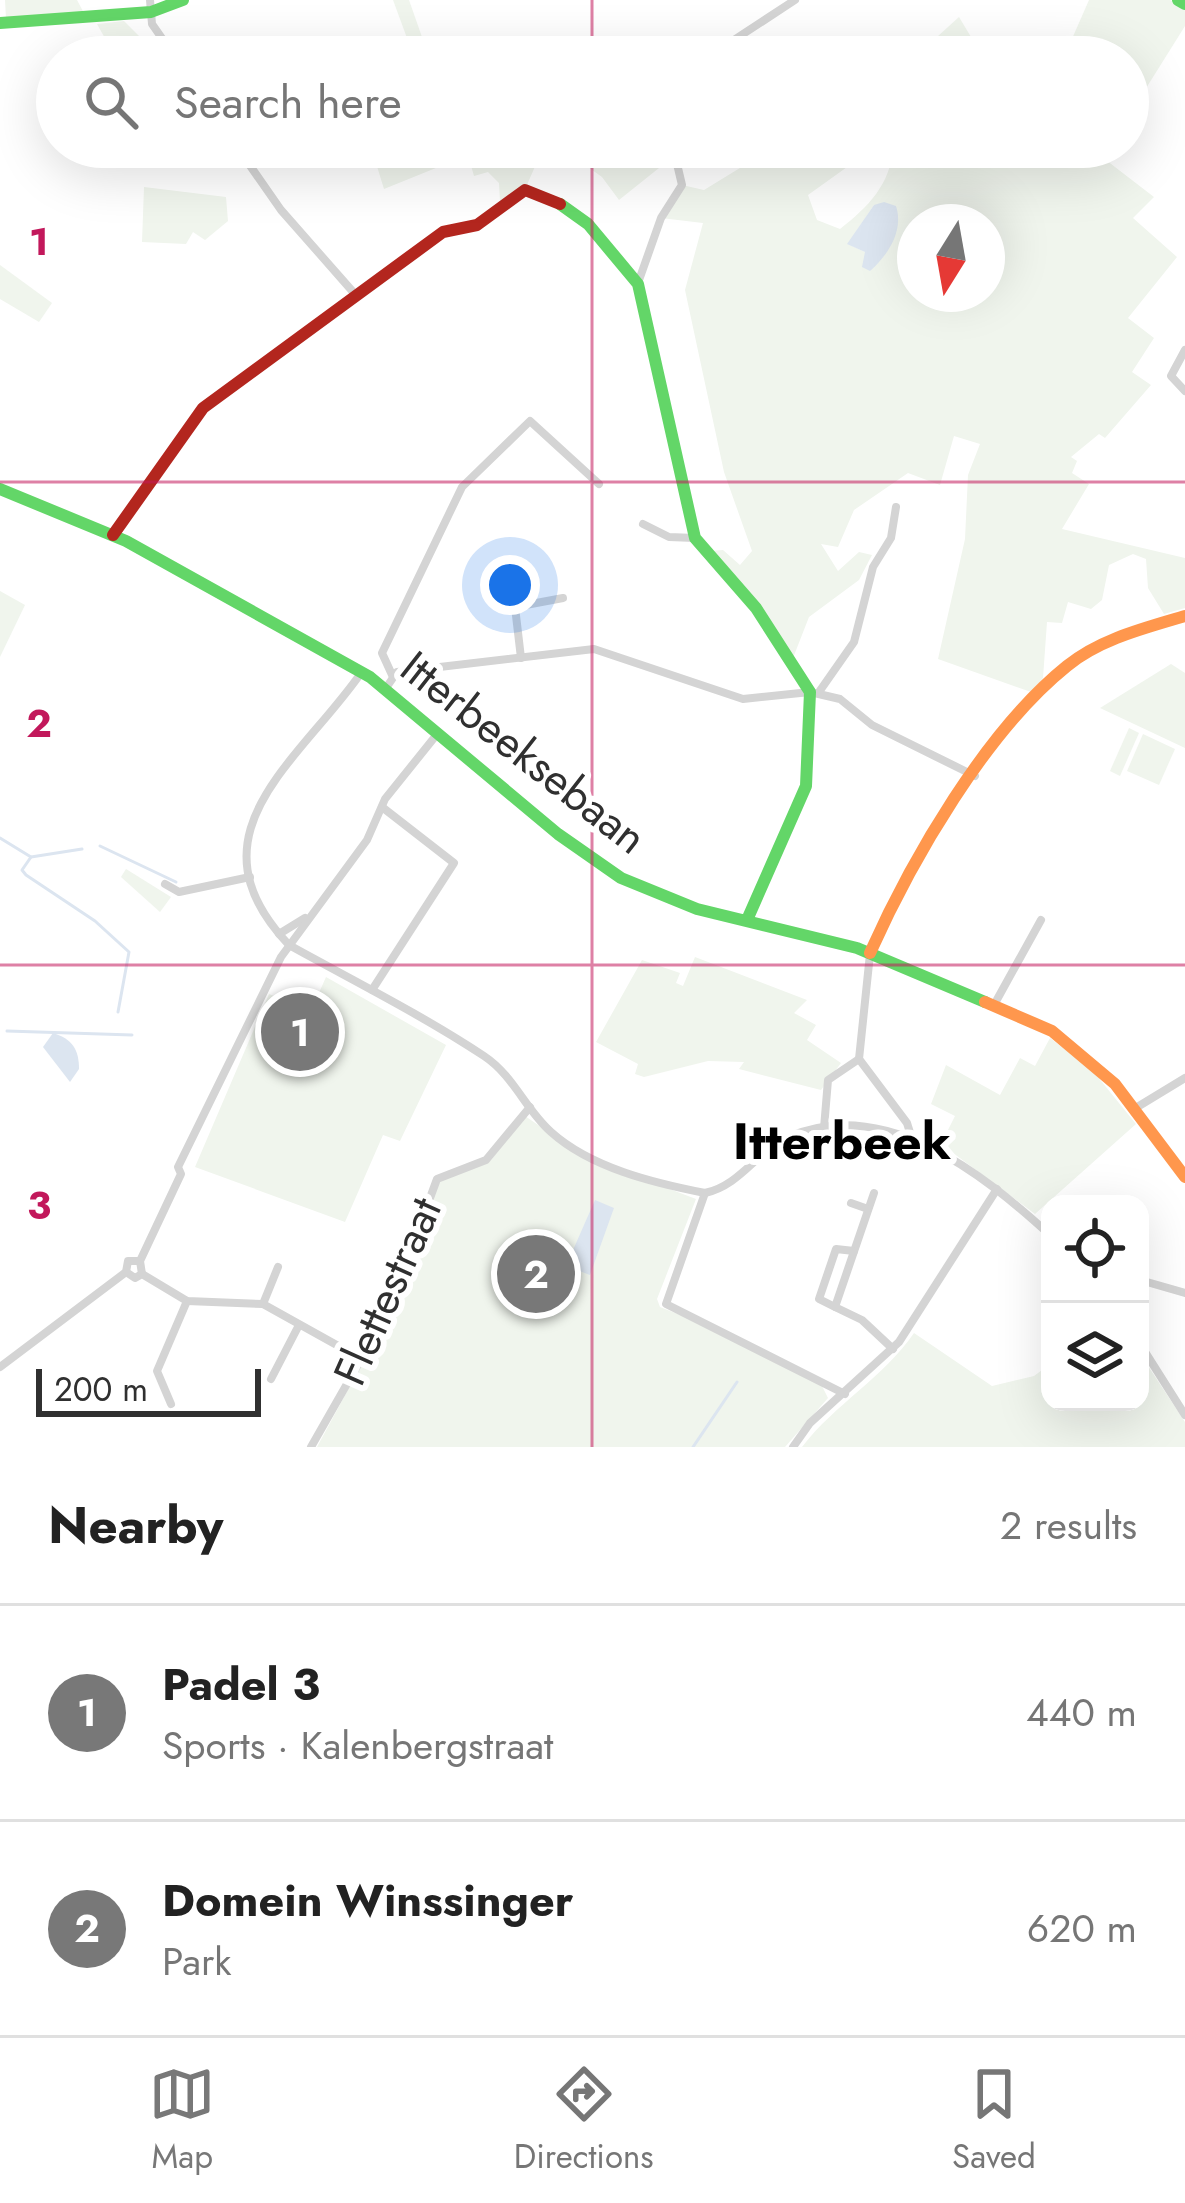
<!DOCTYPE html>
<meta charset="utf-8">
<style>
:root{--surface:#fff;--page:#f2f2f2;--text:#222;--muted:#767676;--line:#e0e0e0;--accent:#787878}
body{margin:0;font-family:Jost,sans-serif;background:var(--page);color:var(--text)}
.controls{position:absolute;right:36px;bottom:36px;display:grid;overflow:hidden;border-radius:24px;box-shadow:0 12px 48px #0002}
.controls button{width:108px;height:108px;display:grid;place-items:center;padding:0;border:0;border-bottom:3px solid var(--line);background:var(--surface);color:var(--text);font:60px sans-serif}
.compass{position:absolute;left:897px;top:204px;width:108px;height:108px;border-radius:50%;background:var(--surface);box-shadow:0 12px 48px #0002;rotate:191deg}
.scale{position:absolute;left:36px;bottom:30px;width:225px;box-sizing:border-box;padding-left:12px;border:6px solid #303030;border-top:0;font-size:33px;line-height:42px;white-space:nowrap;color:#303030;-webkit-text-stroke:9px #fff;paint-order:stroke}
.you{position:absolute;left:510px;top:585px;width:42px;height:42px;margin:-30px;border:9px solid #fff;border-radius:50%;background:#1a73e8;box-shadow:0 0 0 18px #1a73e833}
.badge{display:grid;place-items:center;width:78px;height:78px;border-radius:50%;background:var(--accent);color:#fff;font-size:39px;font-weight:700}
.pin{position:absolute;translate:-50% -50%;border:6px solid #fff;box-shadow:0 3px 12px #0006}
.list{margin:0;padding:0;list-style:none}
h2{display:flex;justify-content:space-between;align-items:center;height:156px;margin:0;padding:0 48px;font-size:51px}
h2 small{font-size:39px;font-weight:400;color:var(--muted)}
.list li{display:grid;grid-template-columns:78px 1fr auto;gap:36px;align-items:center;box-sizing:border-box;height:216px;padding:0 48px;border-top:3px solid var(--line)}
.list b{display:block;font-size:45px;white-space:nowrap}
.list p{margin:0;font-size:39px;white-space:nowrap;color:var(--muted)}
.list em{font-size:39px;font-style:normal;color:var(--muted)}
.icon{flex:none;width:66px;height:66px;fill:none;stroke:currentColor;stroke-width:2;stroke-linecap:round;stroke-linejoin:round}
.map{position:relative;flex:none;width:1185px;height:1447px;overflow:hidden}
.search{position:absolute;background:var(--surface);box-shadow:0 12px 48px #0002;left:36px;right:36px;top:36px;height:132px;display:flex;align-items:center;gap:30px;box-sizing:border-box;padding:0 42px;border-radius:66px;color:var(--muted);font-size:45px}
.sheet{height:588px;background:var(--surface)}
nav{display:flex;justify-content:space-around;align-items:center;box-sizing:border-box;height:168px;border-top:3px solid var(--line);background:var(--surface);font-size:33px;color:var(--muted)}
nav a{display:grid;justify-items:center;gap:6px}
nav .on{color:var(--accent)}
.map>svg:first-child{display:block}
.green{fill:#f0f5ed;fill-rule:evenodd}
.water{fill:#dce5f0}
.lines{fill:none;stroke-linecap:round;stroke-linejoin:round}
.stream{stroke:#dce5f0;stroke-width:3}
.street{stroke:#d4d4d4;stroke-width:8}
.fast{stroke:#63d668;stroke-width:12}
.slow{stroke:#ff974d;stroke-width:12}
.jam{stroke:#b3261e;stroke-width:12}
.grid{fill:none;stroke:#c2185b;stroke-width:3;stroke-opacity:0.55}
.labels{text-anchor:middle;stroke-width:12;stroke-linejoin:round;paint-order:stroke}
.street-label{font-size:45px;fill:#303030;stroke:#fff}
.quarter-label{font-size:51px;font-weight:bold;fill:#000;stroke:#fff}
.grid-label{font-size:39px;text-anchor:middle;font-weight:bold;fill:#c2185b;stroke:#fff;stroke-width:12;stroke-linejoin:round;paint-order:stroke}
</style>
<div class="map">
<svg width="1185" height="1447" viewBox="0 0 1185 1447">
<rect width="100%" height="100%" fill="#fff"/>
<g class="green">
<polygon points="5,0 77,0 85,15 6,19"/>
<polygon points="393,0 409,0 429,57 414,57"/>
<polygon points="1089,0 1170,0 1185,9 1185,26 1128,117 1128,57 1064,57"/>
<polygon points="959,17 983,57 915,57"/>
<polygon points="124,21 147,44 146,57 105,57 111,49 97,24"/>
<polygon points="371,147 671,147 674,156 619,200 602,177 560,147 537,162 526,187 500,202 499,183 488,172 474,176 468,155 384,189"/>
<path d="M 774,147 L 875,147 L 808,195 L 817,220 L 840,229 C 868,207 891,184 893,147 L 1108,147 L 1102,157 L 1154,197 L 1133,218 L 1177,257 L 1128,318 L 1154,338 L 1132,372 L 1151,385 L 1105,438 L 1099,434 L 1071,457 L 1077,461 L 1072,473 L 1089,484 L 1062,529 L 1185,558 L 1185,608 L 1164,614 L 1148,588 L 1146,559 L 1133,554 L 1109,565 L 1102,600 L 1091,609 L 1068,602 L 1062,623 L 1047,622 L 1043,678 L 1031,692 L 938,659 L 965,539 L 968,475 L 980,444 L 954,436 L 940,485 L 908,473 L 854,510 L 838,547 L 821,544 L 838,571 L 859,552 L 872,555 L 859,580 L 809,617 L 793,658 L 710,551 L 723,550 L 740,565 L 752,551 L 724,472 L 685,290 L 703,223 L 661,218 L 682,185 L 704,190 ZM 874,205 L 870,271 L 865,252 L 848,244 ZM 915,222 L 987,222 L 987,294 L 915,294 Z"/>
<polygon points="144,187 226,197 228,221 205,240 193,232 186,244 142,242"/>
<polygon points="0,265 52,303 39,322 0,299"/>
<polygon points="0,591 25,605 0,657"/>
<polygon points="1171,664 1185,673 1185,748 1100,708"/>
<polygon points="1129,728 1139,733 1120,776 1110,771"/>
<polygon points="1143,734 1175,749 1159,785 1127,771"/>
<polygon points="126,869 171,897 160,912 121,877"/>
<polygon points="695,957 807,1000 794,1013 816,1025 807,1040 841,1063 821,1090 739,1069 744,1062 708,1061 644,1077 635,1074 638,1064 596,1042 642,960 680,973 676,983 683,986"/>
<polygon points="326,977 446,1045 400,1141 383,1135 345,1222 195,1167 269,994 311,1011"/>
<polygon points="1050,1038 1093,1071 1136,1124 1035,1214 941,1144 955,1116 931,1104 946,1065 1000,1095 1020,1058 1035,1066"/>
<polygon points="525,1116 585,1157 696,1199 657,1299 660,1307 721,1331 822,1386 828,1398 785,1447 317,1447 395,1303 438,1181 491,1160"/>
<path d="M 914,1333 L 992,1386 L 1034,1376 L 1050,1364 L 1050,1402 L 1140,1402 L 1140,1354 L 1185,1422 L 1185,1447 L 802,1447 C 835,1404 883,1378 914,1333 Z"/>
</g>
<g class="water">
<path d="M 884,202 L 896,206 C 904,231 888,255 870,271 L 862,267 L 865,252 L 847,244 L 874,205 Z"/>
<path d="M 53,1033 C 72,1039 79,1049 79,1069 L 70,1082 L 43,1047 Z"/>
<polygon points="595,1200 614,1208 590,1275 566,1266"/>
</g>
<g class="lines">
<g class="stream">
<polyline points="0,838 31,857 82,849"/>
<polyline points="100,846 176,882"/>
<polyline points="31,857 22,870 26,875 95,921 129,952 118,1012"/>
<polyline points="7,1031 132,1035"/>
<polyline points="693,1447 737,1382"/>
</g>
<g class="street">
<polyline points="150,0 152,24 175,57"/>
<polyline points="708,57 795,0"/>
<polyline points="237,147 281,210 354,293"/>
<polyline points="638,283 661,218 682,185 673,147"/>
<polyline points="1185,350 1171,376 1185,391"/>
<polyline points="643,524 669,537 695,538"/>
<polyline points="521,658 515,607 563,598"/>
<path d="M 361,673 C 299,762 184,834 289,945 C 354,981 422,1015 484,1056 C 514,1076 525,1109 551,1132 C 591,1168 654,1183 705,1193 C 741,1185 757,1151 788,1137 C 885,1095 983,1174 1050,1235"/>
<polyline points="393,677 382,653 462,487 530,421 599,484"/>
<polyline points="386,688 397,672 594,649 743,699 810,692 840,699 872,725 975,776"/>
<polyline points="819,692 854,642 873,567 891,538 896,507"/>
<polyline points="165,884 179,892 250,877"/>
<polyline points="279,934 305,918"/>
<polyline points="870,954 859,1059 907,1123 912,1139"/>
<polyline points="372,990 454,863 382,807"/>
<polyline points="994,1005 1041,920"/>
<polyline points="1134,1109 1185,1078"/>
<polyline points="824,1128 828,1080 859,1059"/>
<polyline points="705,1193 666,1304 845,1394"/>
<polyline points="874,1193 835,1307 862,1320 893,1349"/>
<polyline points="851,1203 868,1209"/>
<polyline points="126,1272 135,1278 142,1274 187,1301 263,1304 360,1358"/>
<polyline points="142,1274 140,1261 181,1174 178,1167 281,957 367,840 385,799 438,733"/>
<polyline points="1140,1280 1185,1293"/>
<polyline points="263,1304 278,1267"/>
<polyline points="835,1307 819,1299 836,1249 854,1251"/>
<polyline points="1140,1344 1185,1415"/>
<polyline points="0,1367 126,1272 128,1261 140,1261"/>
<polyline points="271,1379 299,1325"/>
<polyline points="171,1404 157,1371 187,1301"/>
<polyline points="311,1447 388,1312 437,1179 486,1160 530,1107"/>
<polyline points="793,1447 810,1423 899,1342 997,1189"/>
</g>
<g class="fast">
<polyline points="1178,0 1185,4"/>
<polyline points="0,23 151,12 183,0"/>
<polyline points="560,204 588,224 638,284 695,538 756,608 810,692 806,786 747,920"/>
<polyline points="0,489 126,541 370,677 558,834 621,878 697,909 857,948 985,1002"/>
</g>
<g class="slow">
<path d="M 870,953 C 912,859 986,731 1067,666 C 1100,639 1145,628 1185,616"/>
<polyline points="985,1002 1052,1031 1115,1084 1185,1177"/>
</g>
<polyline class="jam" points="113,535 203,408 443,232 477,225 525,190 560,204"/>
</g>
<path class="grid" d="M 592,0 L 592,57M 592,147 L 592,1447M 0,482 L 1185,482M 0,965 L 1185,965"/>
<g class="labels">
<g class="street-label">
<text transform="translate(524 752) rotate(38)" y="16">Itterbeeksebaan</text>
<text transform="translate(387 1291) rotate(-66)" y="16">Flettestraat</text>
</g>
<g class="quarter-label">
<text x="842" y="1159">Itterbeek</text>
</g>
</g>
<g class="grid-label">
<text x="39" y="255">1</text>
<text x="39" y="737">2</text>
<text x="39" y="1219">3</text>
</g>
</svg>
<div class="controls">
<button><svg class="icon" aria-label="locate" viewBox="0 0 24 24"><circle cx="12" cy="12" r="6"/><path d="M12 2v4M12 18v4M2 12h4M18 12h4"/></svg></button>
<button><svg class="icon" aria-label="layers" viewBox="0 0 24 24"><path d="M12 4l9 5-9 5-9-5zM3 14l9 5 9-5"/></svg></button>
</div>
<svg class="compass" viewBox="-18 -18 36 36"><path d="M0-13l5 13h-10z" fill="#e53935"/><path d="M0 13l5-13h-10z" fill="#767676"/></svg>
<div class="scale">200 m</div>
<div class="you"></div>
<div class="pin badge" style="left:300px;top:1032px">1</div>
<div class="pin badge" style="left:536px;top:1274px">2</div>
<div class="search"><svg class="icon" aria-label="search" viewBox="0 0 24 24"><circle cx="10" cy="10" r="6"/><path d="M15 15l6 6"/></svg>Search here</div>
</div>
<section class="sheet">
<h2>Nearby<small>2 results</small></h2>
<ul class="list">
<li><span class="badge">1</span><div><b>Padel 3</b><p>Sports · Kalenbergstraat</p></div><em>440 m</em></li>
<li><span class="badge">2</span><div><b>Domein Winssinger</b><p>Park</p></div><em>620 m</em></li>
</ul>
</section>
<nav>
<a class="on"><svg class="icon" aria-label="map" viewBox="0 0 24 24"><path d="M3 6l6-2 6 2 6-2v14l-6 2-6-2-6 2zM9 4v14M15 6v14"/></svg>Map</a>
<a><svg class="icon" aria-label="directions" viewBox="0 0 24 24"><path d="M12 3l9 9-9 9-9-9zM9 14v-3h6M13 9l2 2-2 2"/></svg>Directions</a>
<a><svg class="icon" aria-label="saved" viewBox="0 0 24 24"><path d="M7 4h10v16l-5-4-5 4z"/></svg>Saved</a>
</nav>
